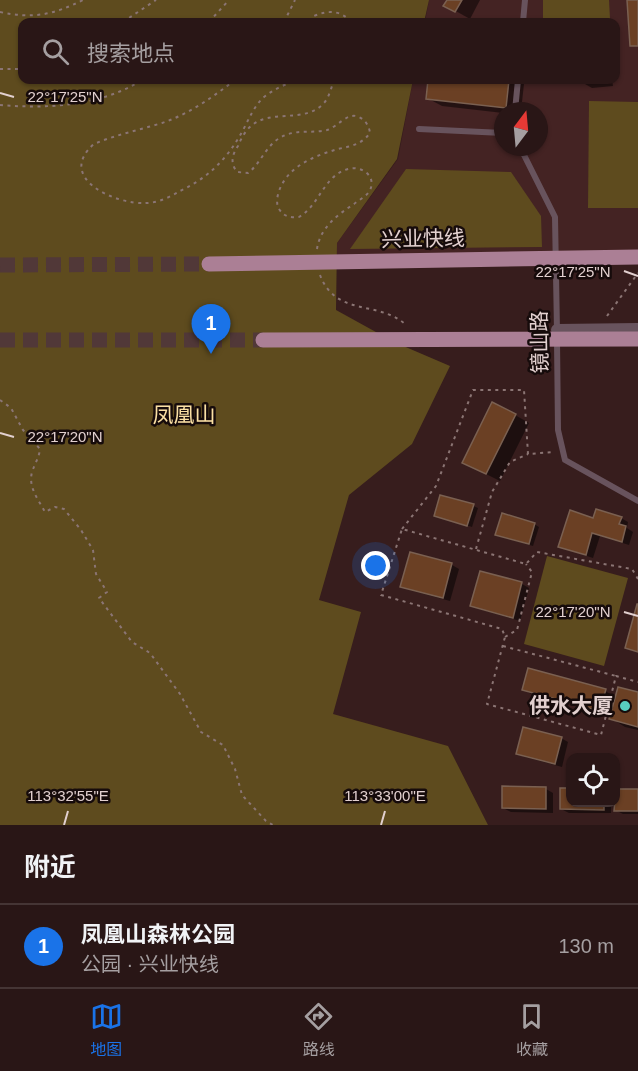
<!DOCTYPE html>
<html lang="zh">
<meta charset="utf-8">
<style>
:root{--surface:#291616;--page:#352323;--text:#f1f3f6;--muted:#a59fa1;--line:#453535;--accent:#1a73e8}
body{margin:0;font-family:Arial,"Noto Sans SC",sans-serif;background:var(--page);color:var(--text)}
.controls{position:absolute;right:18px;bottom:18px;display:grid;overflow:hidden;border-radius:12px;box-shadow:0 2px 4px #0004}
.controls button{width:54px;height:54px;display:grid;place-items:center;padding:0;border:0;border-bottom:2px solid var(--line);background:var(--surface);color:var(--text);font:30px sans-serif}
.compass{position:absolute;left:494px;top:102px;width:54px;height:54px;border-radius:50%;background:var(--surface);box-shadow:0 2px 4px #0004;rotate:16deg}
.you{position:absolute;left:376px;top:566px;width:21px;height:21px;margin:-15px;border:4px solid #fff;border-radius:50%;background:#1a73e8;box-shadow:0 0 0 9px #1a73e833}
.badge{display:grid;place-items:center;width:39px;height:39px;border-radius:50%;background:var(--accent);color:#fff;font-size:20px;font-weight:700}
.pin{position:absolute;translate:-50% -50px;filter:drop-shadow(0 2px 3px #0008)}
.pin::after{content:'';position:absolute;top:32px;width:21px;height:18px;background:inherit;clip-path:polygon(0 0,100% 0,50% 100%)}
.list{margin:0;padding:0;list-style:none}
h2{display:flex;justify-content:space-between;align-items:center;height:78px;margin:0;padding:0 24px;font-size:26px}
h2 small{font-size:20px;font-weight:400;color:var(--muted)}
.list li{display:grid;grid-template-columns:39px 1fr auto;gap:18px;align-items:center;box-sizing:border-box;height:84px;padding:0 24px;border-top:2px solid var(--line)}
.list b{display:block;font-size:22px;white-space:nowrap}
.list p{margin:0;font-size:20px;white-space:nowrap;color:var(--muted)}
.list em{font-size:20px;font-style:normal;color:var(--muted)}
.icon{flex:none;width:33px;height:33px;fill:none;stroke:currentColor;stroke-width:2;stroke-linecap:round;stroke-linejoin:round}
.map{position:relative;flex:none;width:638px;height:825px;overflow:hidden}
.search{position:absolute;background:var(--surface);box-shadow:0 2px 4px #0004;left:18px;right:18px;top:18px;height:66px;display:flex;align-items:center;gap:15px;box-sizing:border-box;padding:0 21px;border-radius:12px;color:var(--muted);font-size:22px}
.sheet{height:162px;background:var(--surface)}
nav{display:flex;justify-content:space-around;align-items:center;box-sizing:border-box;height:84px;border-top:2px solid var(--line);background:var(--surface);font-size:16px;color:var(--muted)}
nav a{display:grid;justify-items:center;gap:3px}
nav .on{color:var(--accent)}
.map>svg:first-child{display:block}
.built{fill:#442323;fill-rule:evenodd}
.green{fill:#5e4b1e}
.shadow{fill:#0007}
.building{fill:#6b4024;stroke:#7a6051;stroke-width:1.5}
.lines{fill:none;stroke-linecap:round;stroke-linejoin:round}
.primary-tunnel{stroke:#513838;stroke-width:15;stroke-dasharray:15 8;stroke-linecap:butt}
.path{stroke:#8b7574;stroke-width:2;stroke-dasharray:3 4.5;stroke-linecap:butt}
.lane{stroke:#68535d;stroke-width:6}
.street{stroke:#68535d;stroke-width:12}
.primary-bridge{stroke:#ab7f95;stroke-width:15}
.ticks{fill:none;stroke:#e2d0cf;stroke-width:2}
.poi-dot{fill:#58cec0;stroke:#160b0b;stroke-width:2}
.labels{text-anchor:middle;stroke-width:5;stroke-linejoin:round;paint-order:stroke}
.street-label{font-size:21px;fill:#e2d0cf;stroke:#160b0b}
.park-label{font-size:21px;fill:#fbe0a4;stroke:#160b0b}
.poi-label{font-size:21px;font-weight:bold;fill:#e2d0cf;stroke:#160b0b;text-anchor:end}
.ticks-label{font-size:15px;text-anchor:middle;fill:#e2d0cf;stroke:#160b0b;stroke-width:5;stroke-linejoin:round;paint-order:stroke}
</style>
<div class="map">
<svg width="638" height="825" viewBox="0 0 638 825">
<rect width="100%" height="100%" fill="#371d1d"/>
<path class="built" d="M 429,0 L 638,0 L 638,255 L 337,261 L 337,243 L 398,159 L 413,80 L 616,80 L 616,22 L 425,22 ZM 503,111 L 539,111 L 539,147 L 503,147 Z"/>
<g class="green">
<polygon points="0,0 429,0 424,22 22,22 22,80 413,80 397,159 337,243 336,310 394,342 450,366 412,444 349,495 319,600 361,612 333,714 448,746 488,825 0,825"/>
<polygon points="543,0 609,0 610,19 543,22"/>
<polygon points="589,101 638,102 638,208 588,208"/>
<polygon points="406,169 511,172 541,216 542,247 350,249"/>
<polygon points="547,556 628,578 604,666 524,644"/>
</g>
<g class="shadow">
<polygon points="448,0 480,0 470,19 445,5"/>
<polygon points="429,80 516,80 524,84 521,111 503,111 503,113 442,106 427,98"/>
<polygon points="578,80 612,80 613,86 592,88"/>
<polygon points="515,415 529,423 500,481 478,470"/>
<polygon points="473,506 478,508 472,527 436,515"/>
<polygon points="621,518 628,522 627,528 633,532 629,545 600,536 593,558 560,547"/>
<polygon points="534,524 539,527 533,546 502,537"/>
<polygon points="411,553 452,565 459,569 450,601 409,590 402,586"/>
<polygon points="481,572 522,584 529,588 520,621 479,609 472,605"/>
<polygon points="523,689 605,691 612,695 607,714 531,694"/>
<polygon points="638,694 638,730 625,727 611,718"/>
<polygon points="561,738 568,742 562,767 525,757 518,753"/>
<polygon points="546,789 553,793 553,813 511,812 503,808"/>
<polygon points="562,789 570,789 570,802 611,802 611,813 569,813 561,809"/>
<polygon points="616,790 638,791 638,814 623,814 615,810"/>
</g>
<g class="building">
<polygon points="447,0 462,0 455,12 443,6"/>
<polygon points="627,0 638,0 638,46 630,46"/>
<polygon points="428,80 509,80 506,108 426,99"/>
<polygon points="492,402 516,414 486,474 462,463"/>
<polygon points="440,495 474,504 467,526 434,516"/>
<polygon points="596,509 622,517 619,524 626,526 622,542 592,533 586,555 558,547 570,510 593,518"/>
<polygon points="502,513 535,523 529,544 495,535"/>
<polygon points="410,552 452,563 443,598 400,587"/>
<polygon points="480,571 522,582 513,618 470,606"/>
<polygon points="637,604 638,604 638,652 625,648"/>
<polygon points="528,668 606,689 600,711 522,690"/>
<polygon points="618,687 638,692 638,727 609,719"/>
<polygon points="523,727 562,737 555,764 516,754"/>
<polygon points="502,786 546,787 546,809 502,808"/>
<polygon points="560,788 570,788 570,802 604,802 604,810 560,809"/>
<polygon points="616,789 638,789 638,811 614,811"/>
</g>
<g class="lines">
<g class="primary-tunnel">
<polyline points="0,265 209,264"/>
<polyline points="0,340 263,340"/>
</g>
<g class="path">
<path d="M 0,12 C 33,19 53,15 83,0"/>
<polyline points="123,22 156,0"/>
<polyline points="209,22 229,0"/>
<polyline points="284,22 295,0"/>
<path d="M 310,22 L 314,16 C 328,10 341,10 351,22"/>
<polyline points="0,69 22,69"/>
<path d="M 235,80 C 213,97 189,114 162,123 C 139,130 115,135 94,144 C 55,178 116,205 146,203 C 158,203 170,197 180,191 C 208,178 227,159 242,132 C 249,119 254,106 264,97 C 274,89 286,84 297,80"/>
<path d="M 0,105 C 48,109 101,106 142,80"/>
<path d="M 317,249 C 320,228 337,215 354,204 C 359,200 365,197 369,192 C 378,177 362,165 348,169 C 323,176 320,205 299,217 C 291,218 284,217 279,209 C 276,204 277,197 279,191 C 288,166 314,156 338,149 C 351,146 361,145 370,133 C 369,125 364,118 356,116 C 346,114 337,127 327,130 C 311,134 294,128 278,139 C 265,148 260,164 248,173 L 237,172 C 230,163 232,155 238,146 C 241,139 245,131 251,126 C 270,109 303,123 322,105 C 329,99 331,88 334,80"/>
<path d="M 320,275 C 336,317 377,300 405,324"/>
<polyline points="607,316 638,273"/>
<path d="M 0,400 L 11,408 L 23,430 L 40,449 C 39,458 35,463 32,472 C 28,487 38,499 45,512 L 55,507 L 64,509 L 81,530 L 93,550 L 96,574 L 107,592 L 99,598 L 132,642 L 150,653 L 180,694 L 201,732 L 223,745 L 235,769 L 242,795 L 266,821 L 273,825"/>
<polyline points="402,529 436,486 473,390 524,390 528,454 554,452"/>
<polyline points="476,549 492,492 510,462 528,454"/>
<polyline points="638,579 632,569 537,552 526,564 402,529 381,595 502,629 505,637 487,704 601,735 616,676 638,682"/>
<polyline points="505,637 517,630 532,572 526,564"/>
<polyline points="503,646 616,676"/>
</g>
<g class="lane">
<polyline points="523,22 525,0"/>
<polyline points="515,111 518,80"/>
<polyline points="419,129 503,133"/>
<polyline points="520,147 555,217 557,331"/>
<polyline points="557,341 558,430 565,460 638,501"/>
</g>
<polyline class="street" points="557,330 638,329"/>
<g class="primary-bridge">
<polyline points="209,264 638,257"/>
<polyline points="263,340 638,339"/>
</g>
</g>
<path class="ticks" d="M 0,93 L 14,97M 624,271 L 638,276M 0,433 L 14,437M 624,612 L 638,616M 64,825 L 68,811M 381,825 L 385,811"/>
<circle class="poi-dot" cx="625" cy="706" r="6"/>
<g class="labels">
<g class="street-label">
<text transform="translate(423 239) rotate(-1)" y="7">兴业快线</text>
<text transform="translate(540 342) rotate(-91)" y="7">镜山路</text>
</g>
<g class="park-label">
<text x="184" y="422">凤凰山</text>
</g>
<g class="poi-label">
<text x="613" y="713">供水大厦</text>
</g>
</g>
<g class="ticks-label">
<text x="65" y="102">22°17'25"N</text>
<text x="573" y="277">22°17'25"N</text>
<text x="65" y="442">22°17'20"N</text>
<text x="573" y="617">22°17'20"N</text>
<text x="68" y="801">113°32'55"E</text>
<text x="385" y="801">113°33'00"E</text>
</g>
</svg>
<div class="controls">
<button><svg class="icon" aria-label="locate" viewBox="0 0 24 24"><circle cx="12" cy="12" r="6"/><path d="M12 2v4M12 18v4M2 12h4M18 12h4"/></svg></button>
</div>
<svg class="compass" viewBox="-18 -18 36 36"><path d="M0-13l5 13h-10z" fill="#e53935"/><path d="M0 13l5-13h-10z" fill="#a59fa1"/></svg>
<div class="you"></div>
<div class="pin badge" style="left:211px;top:354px">1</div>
<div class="search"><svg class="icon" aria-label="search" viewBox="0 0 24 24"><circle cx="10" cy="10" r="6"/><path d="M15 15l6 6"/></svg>搜索地点</div>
</div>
<section class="sheet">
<h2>附近<small></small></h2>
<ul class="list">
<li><span class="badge">1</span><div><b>凤凰山森林公园</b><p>公园 · 兴业快线</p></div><em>130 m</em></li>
</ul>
</section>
<nav>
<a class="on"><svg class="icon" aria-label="map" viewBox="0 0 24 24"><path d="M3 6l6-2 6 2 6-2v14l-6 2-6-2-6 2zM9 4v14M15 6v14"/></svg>地图</a>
<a><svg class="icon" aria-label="directions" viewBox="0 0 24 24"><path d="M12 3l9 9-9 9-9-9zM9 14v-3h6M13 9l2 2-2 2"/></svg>路线</a>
<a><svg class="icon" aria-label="saved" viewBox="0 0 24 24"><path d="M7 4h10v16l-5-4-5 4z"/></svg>收藏</a>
</nav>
